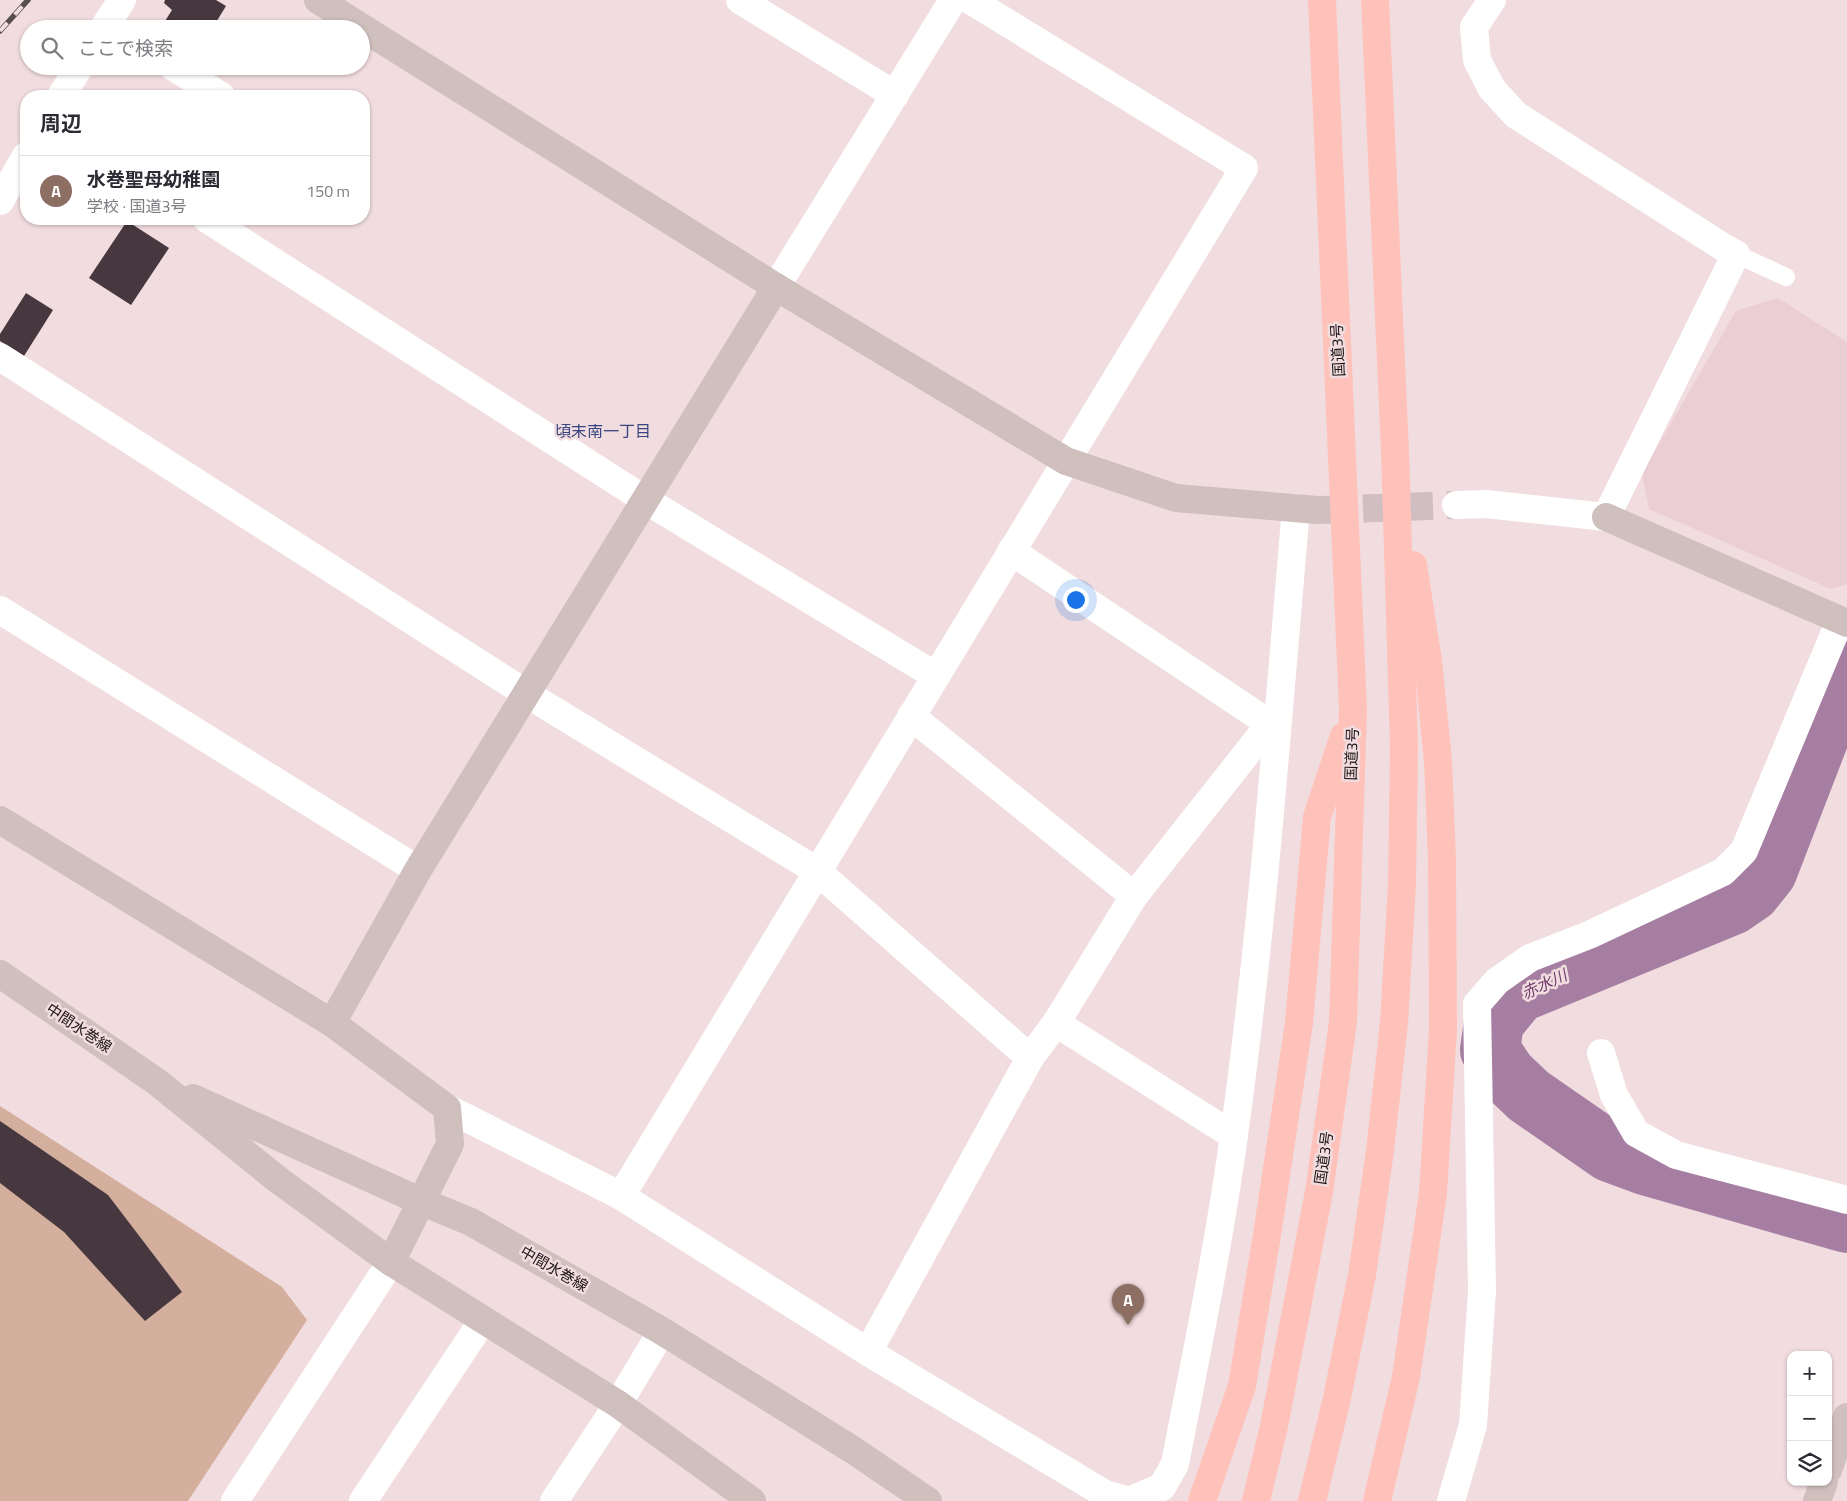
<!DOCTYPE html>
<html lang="ja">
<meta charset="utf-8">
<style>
:root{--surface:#fff;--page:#f2f2f3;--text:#2b2b33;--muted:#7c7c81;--line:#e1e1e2;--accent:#4754c9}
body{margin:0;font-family:"Titillium Web","Noto Sans JP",sans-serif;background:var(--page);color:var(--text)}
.controls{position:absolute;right:15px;bottom:15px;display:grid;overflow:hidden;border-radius:10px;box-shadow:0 1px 4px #0004}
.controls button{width:45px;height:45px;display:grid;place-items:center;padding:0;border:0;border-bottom:1px solid var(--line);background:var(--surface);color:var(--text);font:25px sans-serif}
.you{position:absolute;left:1075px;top:599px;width:18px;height:18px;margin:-12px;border:4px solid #fff;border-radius:50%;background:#1a73e8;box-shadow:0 0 0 8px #1a73e833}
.badge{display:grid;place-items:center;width:32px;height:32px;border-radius:50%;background:var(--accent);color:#fff;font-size:16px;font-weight:700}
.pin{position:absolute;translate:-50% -41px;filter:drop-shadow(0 1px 2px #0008)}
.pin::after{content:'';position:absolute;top:26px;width:18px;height:15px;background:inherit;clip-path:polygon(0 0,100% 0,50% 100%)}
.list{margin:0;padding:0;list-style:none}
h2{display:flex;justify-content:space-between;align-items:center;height:65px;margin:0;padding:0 20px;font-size:21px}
h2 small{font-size:16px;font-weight:400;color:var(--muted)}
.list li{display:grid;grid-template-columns:32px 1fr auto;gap:15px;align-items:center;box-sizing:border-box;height:70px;padding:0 20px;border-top:1px solid var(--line)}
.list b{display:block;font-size:19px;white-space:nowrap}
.list p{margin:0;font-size:16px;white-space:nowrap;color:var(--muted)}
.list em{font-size:16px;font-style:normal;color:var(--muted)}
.icon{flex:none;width:28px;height:28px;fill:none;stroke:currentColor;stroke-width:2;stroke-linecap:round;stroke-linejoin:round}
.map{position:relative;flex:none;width:1847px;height:1501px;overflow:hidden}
.search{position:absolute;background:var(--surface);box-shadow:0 1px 4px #0004;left:20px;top:20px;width:350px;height:55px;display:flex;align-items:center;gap:12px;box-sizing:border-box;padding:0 18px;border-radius:28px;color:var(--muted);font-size:19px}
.panel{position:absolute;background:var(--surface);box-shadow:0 1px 4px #0004;left:20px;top:90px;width:350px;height:135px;border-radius:20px}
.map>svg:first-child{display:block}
.built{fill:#ebced3}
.green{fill:#d4af9e}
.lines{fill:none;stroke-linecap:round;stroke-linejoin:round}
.river{stroke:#a67ea2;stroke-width:60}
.building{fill:#46383e}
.street-tunnel{stroke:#d1bec1;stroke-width:28;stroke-dasharray:28 14;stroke-linecap:butt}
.lane{stroke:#fff;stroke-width:18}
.street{stroke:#fff;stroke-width:28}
.secondary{stroke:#d0c0bd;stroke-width:28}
.highway{stroke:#ffc2ba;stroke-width:28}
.rail-casing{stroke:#584d4f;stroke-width:5.5}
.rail{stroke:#f1dcdf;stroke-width:4;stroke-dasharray:11;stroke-linecap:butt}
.labels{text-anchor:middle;stroke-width:5;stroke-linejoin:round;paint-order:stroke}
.street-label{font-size:15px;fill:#1d1617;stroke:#f1dcdf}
.neighbourhood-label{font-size:16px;fill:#3a4681;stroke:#f1dcdf}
.water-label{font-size:16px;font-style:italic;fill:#713d6e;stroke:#f1dcdf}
</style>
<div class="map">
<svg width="1847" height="1501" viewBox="0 0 1847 1501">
<rect width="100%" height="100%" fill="#f1dcdf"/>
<polygon class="built" points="1778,298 1847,342 1847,584 1831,589 1649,509 1642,473 1736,311"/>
<polygon class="green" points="0,1106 282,1287 307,1320 188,1501 0,1501"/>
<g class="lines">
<polyline class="river" points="1847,671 1840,683 1767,872 1751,892 1732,905 1518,993 1494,1022 1490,1050 1507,1075 1529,1096 1610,1152 1648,1166 1847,1223"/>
</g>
<g class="building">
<polygon points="165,0 216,0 226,6 212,29 160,29 172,10 164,3"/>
<polygon points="127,221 169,248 131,305 89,278"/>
<polygon points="26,293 53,310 24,356 0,341 0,334"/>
<polygon points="0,1121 108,1195 182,1292 145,1321 64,1232 0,1183"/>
</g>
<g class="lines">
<polyline class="street-tunnel" points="1321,510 1456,505"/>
<polyline class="lane" points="1736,254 1786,277"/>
<g class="street">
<polyline points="740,0 895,95"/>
<polyline points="103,29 122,0"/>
<polyline points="172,66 221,96"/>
<polyline points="61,96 80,66"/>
<polyline points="0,201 26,156"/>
<polyline points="207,219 647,501 936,676"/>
<polyline points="776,287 953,0"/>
<polyline points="0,357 527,694 817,871 1030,1058"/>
<polyline points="1456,505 1486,504 1606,517 1736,254 1723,247 1516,115 1492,89 1477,60 1474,27 1492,0"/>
<polyline points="0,610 418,870"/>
<polyline points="911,716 1134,896"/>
<polyline points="1056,1023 1234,1136"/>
<polyline points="1601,1053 1614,1095 1636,1133 1676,1155 1847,1200"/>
<polyline points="447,1108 621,1196 868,1352 1105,1494 1129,1501"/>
<polyline points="621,1196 1244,168 970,0"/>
<polyline points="868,1352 1030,1058 1056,1023 1134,896 1270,724 1011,551"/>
<polyline points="235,1501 391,1262"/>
<polyline points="363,1501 483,1320"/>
<polyline points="554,1501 618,1404 662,1331"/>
<path d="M 1129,1501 L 1162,1487 L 1175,1464 C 1196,1355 1219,1245 1234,1135 C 1263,927 1278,717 1296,508"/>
<polyline points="1451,1501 1473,1425 1482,1291 1477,1004 1497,981 1530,958 1589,935 1723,872 1744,851 1840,620"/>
</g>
<g class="secondary">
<polyline points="318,0 776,287 1066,461 1176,498 1317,510"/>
<polyline points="1606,517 1847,623"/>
<polyline points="0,820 332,1023 447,1108 450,1144 391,1262"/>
<polyline points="0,974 157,1082 277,1179 391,1262 618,1404 752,1501"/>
<polyline points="332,1023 418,870 776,287"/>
<polyline points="193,1098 420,1201 471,1222 662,1331 853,1450 928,1501"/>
<polyline points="1828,1470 1847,1417"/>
<polyline points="1817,1501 1824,1482"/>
</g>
<g class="highway">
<polyline points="1202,1501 1242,1386 1267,1235 1299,1023 1317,817 1344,736"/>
<polyline points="1256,1501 1274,1426 1319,1192 1343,1022 1353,709 1322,0"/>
<polyline points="1312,1501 1337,1398 1362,1275 1380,1151 1394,1023 1402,884 1404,747 1395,452 1375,0"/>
<polyline points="1377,1501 1406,1377 1433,1193 1443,1029 1442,859 1438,761 1428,661 1413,565"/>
</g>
<defs>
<polyline id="rail" points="0,31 28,0"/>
</defs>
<use href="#rail" class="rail-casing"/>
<use href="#rail" class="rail"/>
</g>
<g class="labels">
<g class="street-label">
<text transform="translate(1338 350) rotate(-93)" y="5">国道3号</text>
<text transform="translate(1352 754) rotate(-88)" y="5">国道3号</text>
<text transform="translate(79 1028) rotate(34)" y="5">中間水巻線</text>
<text transform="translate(1324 1158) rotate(-82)" y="5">国道3号</text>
<text transform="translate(554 1269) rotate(30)" y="5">中間水巻線</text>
</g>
<g class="neighbourhood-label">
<text x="603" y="437">頃末南一丁目</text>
</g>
<g class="water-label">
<text transform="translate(1544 984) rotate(-25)" y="6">赤水川</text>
</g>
</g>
</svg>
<div class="controls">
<button>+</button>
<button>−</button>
<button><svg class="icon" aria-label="layers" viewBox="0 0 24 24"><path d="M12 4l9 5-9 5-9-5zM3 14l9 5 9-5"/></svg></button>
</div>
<div class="you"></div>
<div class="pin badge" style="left:1128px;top:1325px;background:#8d6e63">A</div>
<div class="search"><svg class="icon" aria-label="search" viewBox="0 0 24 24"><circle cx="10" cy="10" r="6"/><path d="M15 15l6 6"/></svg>ここで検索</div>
<section class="panel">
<h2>周辺<small></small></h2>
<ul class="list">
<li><span class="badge" style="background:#8d6e63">A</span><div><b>水巻聖母幼稚園</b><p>学校 · 国道3号</p></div><em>150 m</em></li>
</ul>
</section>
</div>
